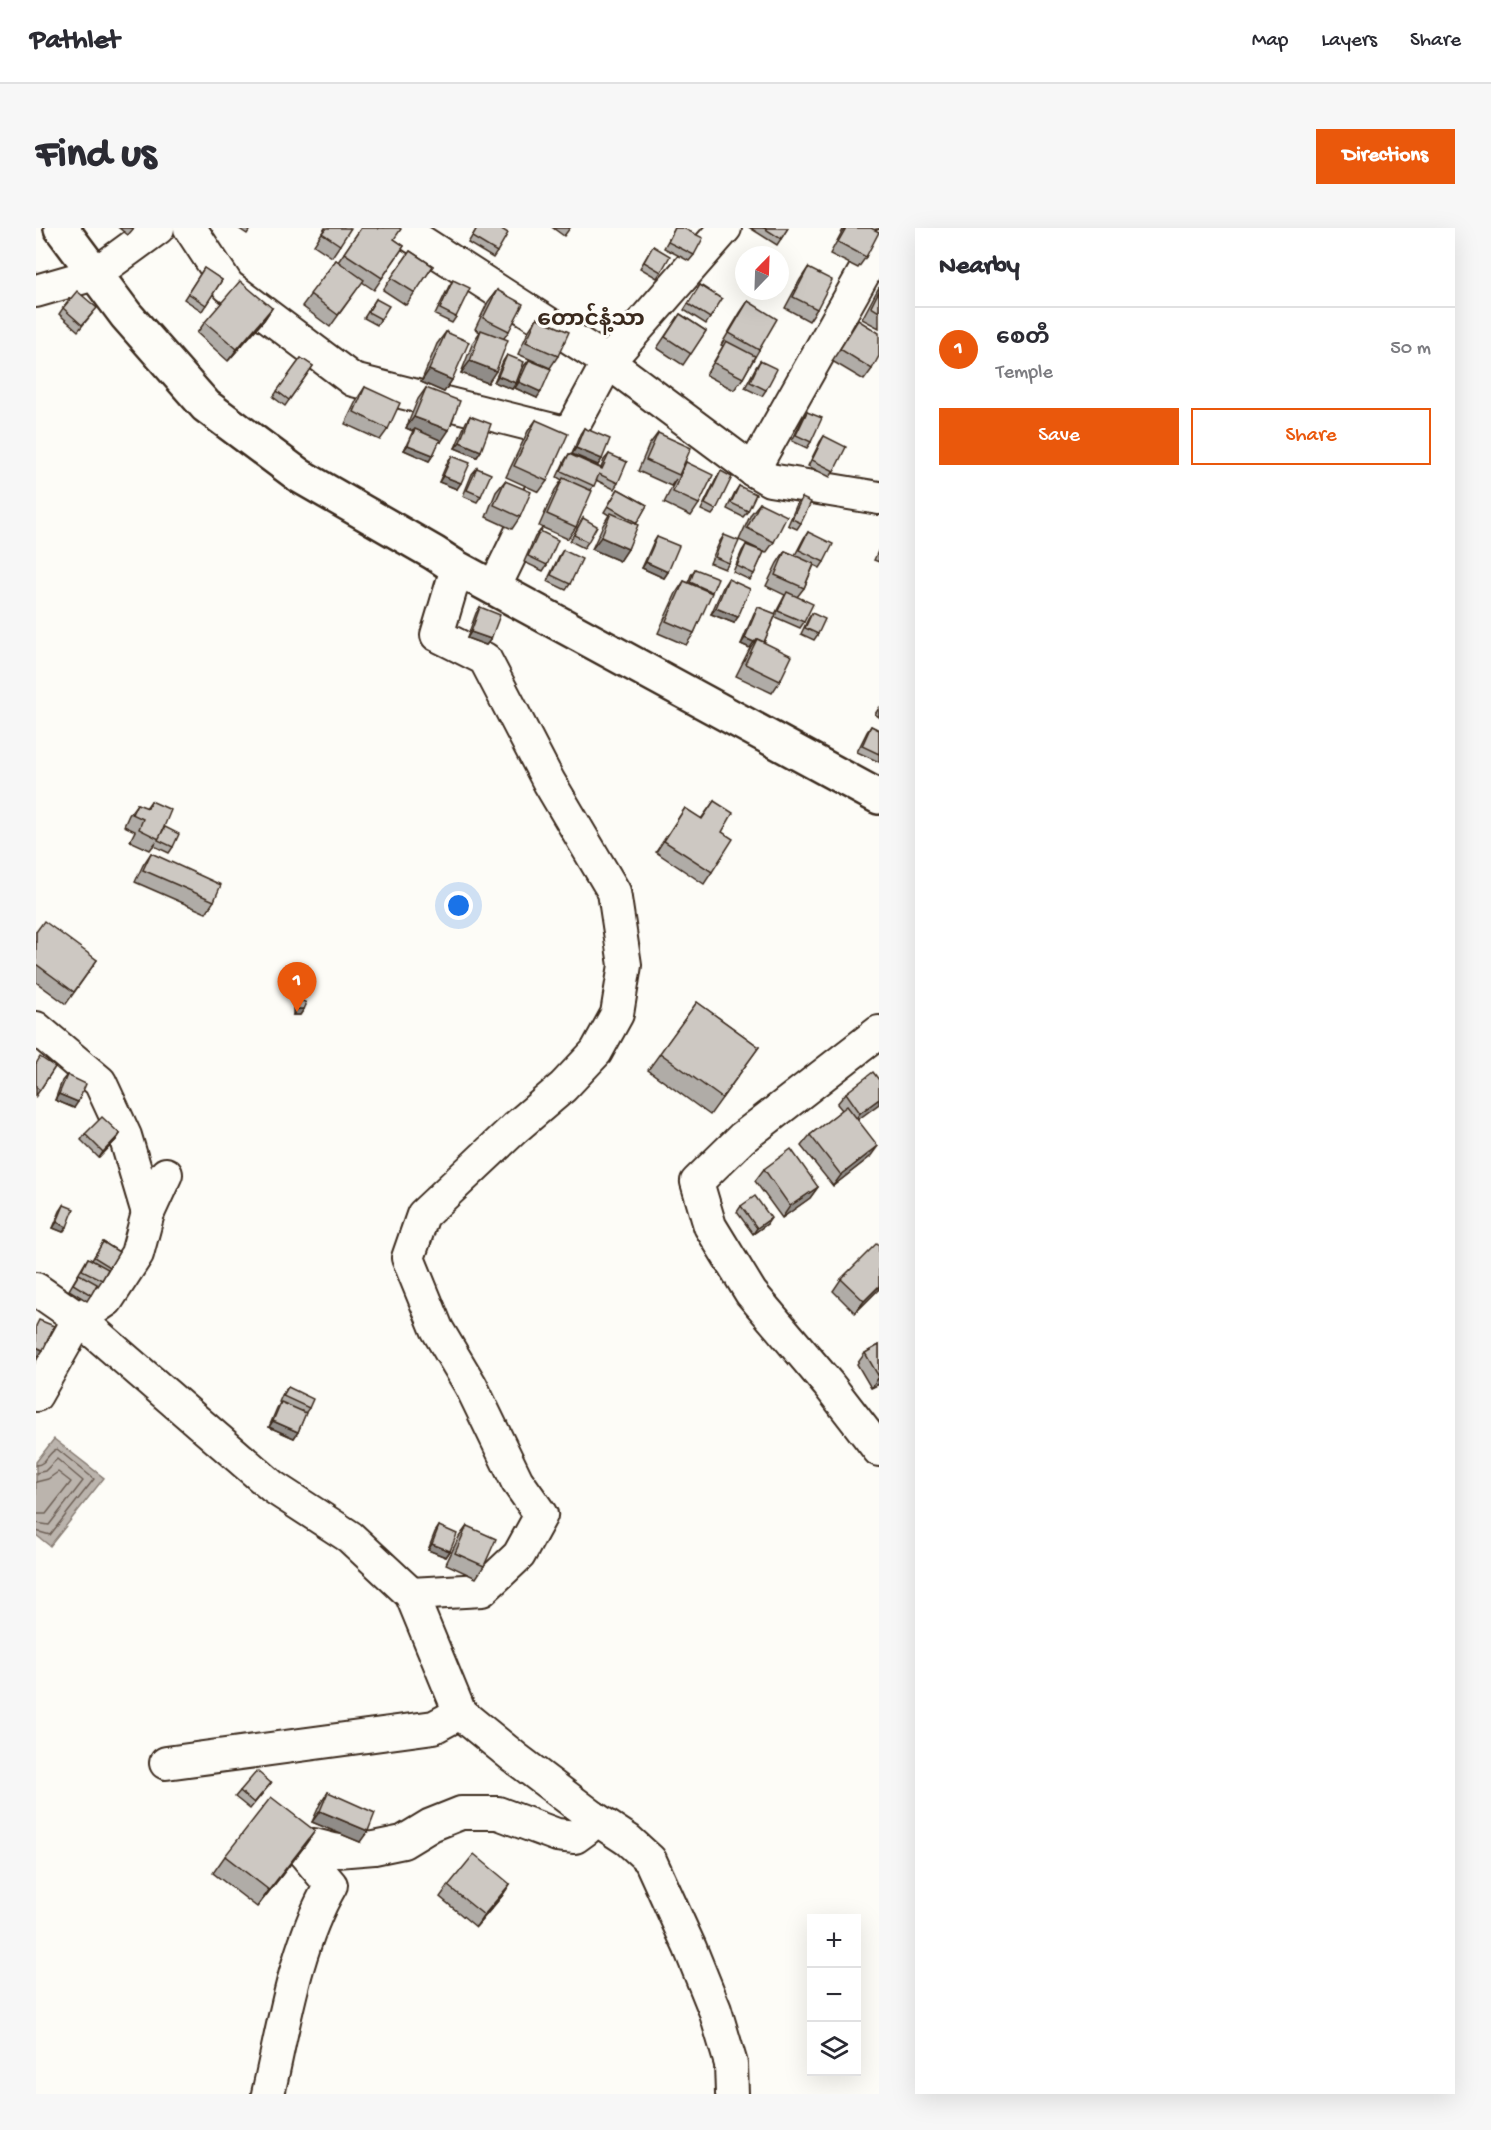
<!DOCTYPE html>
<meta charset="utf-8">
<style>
:root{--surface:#fff;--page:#f7f7f7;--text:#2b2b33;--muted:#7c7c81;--line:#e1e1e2;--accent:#ea580c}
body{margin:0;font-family:"Gochi Hand","Noto Sans Myanmar",sans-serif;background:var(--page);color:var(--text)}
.controls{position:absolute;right:18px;bottom:18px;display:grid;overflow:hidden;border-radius:0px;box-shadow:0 6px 24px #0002}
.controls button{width:54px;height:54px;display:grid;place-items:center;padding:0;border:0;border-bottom:2px solid var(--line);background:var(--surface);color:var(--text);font:30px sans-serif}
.compass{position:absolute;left:699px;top:18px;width:54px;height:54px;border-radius:50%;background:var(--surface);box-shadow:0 6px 24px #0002;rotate:23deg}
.you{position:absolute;left:423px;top:678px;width:21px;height:21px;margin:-15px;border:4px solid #fff;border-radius:50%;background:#1a73e8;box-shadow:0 0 0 9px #1a73e833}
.badge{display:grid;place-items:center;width:39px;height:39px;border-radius:50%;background:var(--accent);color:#fff;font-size:20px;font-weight:700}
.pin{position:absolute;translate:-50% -50px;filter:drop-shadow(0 2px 3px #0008)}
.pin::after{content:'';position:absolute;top:32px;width:21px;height:18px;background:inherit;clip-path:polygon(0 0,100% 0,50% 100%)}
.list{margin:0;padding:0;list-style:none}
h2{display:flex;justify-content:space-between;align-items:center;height:78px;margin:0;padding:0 24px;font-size:26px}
h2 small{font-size:20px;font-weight:400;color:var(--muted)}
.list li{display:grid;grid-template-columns:39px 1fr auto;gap:18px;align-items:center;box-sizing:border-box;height:84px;padding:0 24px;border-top:2px solid var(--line)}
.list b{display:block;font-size:22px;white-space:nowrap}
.list p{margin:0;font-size:20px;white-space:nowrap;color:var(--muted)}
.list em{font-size:20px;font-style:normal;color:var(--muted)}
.actions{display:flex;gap:12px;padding:18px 24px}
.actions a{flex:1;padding:14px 0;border:2px solid var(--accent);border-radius:0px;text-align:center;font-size:21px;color:var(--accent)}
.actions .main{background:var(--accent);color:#fff}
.icon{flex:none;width:33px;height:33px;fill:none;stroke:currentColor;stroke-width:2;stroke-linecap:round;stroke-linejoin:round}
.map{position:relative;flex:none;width:843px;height:1866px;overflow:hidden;border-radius:0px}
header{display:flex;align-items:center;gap:36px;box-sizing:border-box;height:84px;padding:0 30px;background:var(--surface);border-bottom:2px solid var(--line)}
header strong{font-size:28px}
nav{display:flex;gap:33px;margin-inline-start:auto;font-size:21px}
.intro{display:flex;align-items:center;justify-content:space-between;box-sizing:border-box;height:144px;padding:0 36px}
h1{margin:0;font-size:42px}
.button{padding:15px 27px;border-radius:0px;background:var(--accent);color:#fff;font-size:21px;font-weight:700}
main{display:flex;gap:36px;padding:0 36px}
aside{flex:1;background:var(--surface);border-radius:0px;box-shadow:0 6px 24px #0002}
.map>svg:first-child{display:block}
.water{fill:#bbb4ad;stroke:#887d74;stroke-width:1.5}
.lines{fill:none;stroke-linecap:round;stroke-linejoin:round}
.shore{stroke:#6e6157;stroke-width:1.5}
.minor-casing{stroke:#3b2a1e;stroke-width:36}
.secondary-casing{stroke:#3b2a1e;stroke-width:38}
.minor{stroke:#fdfcf7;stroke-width:32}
.secondary{stroke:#fdfcf7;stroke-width:33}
.wall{fill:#b0aca7;stroke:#3b2a1e;stroke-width:1.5}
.shaded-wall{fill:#908c88;stroke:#3b2a1e;stroke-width:1.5}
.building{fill:#cdc8c2;stroke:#3b2a1e;stroke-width:1.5}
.labels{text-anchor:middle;stroke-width:6;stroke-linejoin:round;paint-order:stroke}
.quarter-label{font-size:22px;font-weight:bold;fill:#3b2a1e;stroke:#fdfcf7}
</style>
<header>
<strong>Pathlet</strong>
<nav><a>Map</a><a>Layers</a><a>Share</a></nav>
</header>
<div class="intro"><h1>Find us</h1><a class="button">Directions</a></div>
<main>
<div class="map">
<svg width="843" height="1866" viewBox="0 0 843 1866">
<rect width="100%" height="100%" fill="#fdfcf7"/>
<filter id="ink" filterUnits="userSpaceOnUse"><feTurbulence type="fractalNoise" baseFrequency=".0167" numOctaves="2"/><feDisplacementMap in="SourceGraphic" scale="12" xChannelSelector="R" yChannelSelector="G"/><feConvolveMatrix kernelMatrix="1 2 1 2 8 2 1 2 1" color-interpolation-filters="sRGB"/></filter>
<g filter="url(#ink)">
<polygon class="water" points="18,1211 68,1250 14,1318 0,1307 0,1234"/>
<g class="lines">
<g class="shore">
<path d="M 0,1237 C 10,1237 12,1224 21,1221 L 58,1251 L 14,1307 L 0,1303"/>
<polyline points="0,1245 9,1243 21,1231 47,1253 13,1297 0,1295"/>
<polyline points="0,1254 12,1251 22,1244 35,1254 10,1286 0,1286"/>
</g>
<defs>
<g id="minor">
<polyline points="154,0 192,58 317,152 533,206"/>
<polyline points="364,0 572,134 717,242 734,252 843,270"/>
<polyline points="0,63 59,46 122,0"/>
<polyline points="717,242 843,18"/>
<polyline points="458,360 533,206 572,134 689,0"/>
<polyline points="0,800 64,854 89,908 112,985"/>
<polyline points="843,804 706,910 661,954 674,998 715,1065 792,1156 843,1222"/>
<polyline points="0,1061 43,1091 237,1259 314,1309 375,1366 424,1485 478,1529 557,1589 592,1612 614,1632 654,1720 679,1782 695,1836 696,1866"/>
<polyline points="0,1167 43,1091 71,1072 101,1026 112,985 130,946"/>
<polyline points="375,1366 446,1362 483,1327 505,1287 481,1253 435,1158 401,1101 372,1030 387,987 479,900 527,859 560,824 581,786 589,737 578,664 513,554 449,431 401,407 421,340"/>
<polyline points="130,1535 398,1499 424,1485"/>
<path d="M 232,1866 C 248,1797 259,1719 295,1657 L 269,1626 L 278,1617 L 301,1623 L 338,1620 L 367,1614 L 395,1597 L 425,1585 L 462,1585 L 521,1607 L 539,1609 L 550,1601 L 557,1589"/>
</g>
<polyline id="secondary" points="25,0 90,87 170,178 264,248 398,325 421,340 843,569"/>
</defs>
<use href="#minor" class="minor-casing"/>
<use href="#secondary" class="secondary-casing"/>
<use href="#minor" class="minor"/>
<use href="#secondary" class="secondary"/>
</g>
<g class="wall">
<polygon points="83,0 98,0 92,7"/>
<polygon points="202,0 215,0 211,6"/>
<polygon points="289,0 304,17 296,29 278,17"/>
<polygon points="325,0 358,11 368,18 338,62 326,54 294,99 266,78 300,32 302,34"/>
<polygon points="441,0 461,24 457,30 432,15"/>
<polygon points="517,0 534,0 528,8"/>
<polygon points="639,0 647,0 658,27 653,33 628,20"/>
<polygon points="714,0 752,0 741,17"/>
<polygon points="808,0 835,0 830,29 822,40 794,26"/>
<polygon points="617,18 625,44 621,50 604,40"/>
<polygon points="374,23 397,38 370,77 347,62"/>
<polygon points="168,40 186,52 166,83 148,71"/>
<polygon points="772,40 781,81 773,93 749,80 764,52"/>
<polygon points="417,52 420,89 416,95 399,87 413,58"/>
<polygon points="664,57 674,90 670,96 648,82"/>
<polygon points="843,59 843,100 826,91"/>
<polygon points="461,62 473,103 468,110 452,155 425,145 437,114 444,104 439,101 452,74"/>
<polygon points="340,71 345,91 341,97 328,90"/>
<polygon points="712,73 723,122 707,150 698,162 670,147 687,118 685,117 704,85"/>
<polygon points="27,80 56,86 42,103 23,86"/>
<polygon points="236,80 228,92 192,133 161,105 169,94"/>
<polygon points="644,86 670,103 647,137 621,120"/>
<polygon points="501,90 522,128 514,140 482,126 493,102"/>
<polygon points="822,92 836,141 828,152 796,133"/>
<polygon points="410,104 416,152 408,164 385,154 401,116"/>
<polygon points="471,127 476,161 458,154 467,133"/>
<polygon points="265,130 277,138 249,178 237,169"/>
<polygon points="493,132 501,170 479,160 488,138"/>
<polygon points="724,133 730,162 726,168 709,160 720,139"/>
<polygon points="329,159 352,201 344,212 309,196 321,171"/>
<polygon points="390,160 405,214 403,213 397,227 393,233 368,222 375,207 377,203 370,200 382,171"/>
<polygon points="771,184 775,214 771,220 756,213 767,190"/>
<polygon points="434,188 445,223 441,229 419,220 430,194"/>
<polygon points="500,192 511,253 503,264 470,249 492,203"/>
<polygon points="548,200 566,231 562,237 536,226 544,206"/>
<polygon points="622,205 645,242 650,234 663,276 655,288 628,275 640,251 635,258 602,243 613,217"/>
<polygon points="788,208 798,243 794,249 772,238 784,214"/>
<polygon points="533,226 565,240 568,232 573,226 582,255 578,261 560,252 555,262 540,299 532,311 503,298 519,262 526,252 521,249 529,232"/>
<polygon points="416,228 421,261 403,254 412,233"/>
<polygon points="441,240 445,268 441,274 427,268 436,246"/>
<polygon points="685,243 680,282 676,287 665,282 681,249"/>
<polygon points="469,253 484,289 476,301 450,289 460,264"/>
<polygon points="703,258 712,283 707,289 691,281 699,264"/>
<polygon points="582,261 611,277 600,296 592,321 584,333 556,321 567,297 573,287 568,284"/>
<polygon points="766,270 765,295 761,301 752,297 761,276"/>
<polygon points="724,275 738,314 730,325 728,324 718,346 714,352 697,344 706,323 710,317 726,323 703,312 715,286"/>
<polygon points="547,290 552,314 548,320 534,313"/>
<polygon points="504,303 511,337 507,343 488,334 499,309"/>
<polygon points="772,304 788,334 784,340 778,337 768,360 761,369 768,394 764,400 739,389 728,414 744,453 736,465 700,448 714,420 705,416 718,385 722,379 739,386 749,367 730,358 741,335 749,323 759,327 768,310"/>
<polygon points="688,307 693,335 689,341 674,335 684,313"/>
<polygon points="621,309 632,344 628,350 606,340 617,315"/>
<polygon points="843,321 843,334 838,332"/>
<polygon points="527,322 534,356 530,362 511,353 523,328"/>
<polygon points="659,341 675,365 658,405 650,417 622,405 640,365 648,353 652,355 655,347"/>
<polygon points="692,351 698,395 675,386 688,357"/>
<polygon points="444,379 455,411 450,417 431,410 440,385"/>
<polygon points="776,385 782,406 778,412 765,406 772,391"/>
<polygon points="843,480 843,489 839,486"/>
<polygon points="835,498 843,502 843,534 821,524 831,504"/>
<polygon points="115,573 126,602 137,619 133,625 118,618 120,614 114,622 94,613 99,603 88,598 93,587 101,576 110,580"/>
<polygon points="678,573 686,604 676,644 668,656 620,624 649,580 665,591"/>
<polygon points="115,625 178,673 170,685 99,654 107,637"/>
<polygon points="0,704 61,732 30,776 0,754"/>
<polygon points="261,774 268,781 264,787 257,787 257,780"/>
<polygon points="661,774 723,819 674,887 612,842"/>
<polygon points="0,836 19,839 0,868"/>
<polygon points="31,847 38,880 19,872 26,853"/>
<polygon points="843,852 822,892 834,929 797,958 765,918 774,907 806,882 801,876 810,865"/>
<polygon points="49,906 84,906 80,912 63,930 45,912"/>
<polygon points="728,941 782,959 774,970 746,990 719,953"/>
<polygon points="28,977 27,1004 17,1000 24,983"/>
<polygon points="705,978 731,996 717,1006 701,984"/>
<polygon points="67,1014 83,1024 66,1052 62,1058 61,1057 51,1073 33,1062 52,1030 56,1032"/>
<polygon points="805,1051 843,1061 819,1085 797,1063"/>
<polygon points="843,1117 843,1156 835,1160 821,1136 829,1125"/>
<polygon points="252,1159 273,1180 270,1184 262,1204 258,1210 233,1199 241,1180 244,1175 243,1174 247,1165"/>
<polygon points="403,1298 414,1323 410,1329 392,1322 399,1304"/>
<polygon points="431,1298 448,1338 440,1350 410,1336 423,1309"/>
<polygon points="235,1555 214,1581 199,1569 204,1563"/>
<polygon points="292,1564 324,1614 276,1594 284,1576"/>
<polygon points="267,1620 221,1679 177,1645 189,1628"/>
<polygon points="474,1656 466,1668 440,1699 404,1669 412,1658"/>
</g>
<g class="shaded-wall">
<polygon points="236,80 228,92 192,133 201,121"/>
<polygon points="434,133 460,143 452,155 425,145"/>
<polygon points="393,142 416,152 408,164 385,154"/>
<polygon points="462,148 480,155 476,161 458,154"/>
<polygon points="483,154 505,164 501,170 479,160"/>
<polygon points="378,189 413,202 405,214 378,203 379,201 377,203 370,200"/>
<polygon points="424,214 445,223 441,229 419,220"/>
<polygon points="372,217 397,227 393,233 368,222"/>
<polygon points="540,220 566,231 562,237 536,226"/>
<polygon points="407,248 425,255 421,261 403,254"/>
<polygon points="565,309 592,321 584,333 556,321"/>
<polygon points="610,334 632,344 628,350 606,340"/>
<polygon points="680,380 702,389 698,395 675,386"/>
<polygon points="435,404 455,411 450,417 431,410"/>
<polygon points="709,410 718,414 714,420 705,416"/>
<polygon points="261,781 268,781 264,787 257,787"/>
<polygon points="23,866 42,874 38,880 19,872"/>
<polygon points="843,871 843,876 816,896 824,885"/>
<polygon points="84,906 80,912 63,930 67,924"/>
<polygon points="842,918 834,929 797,958 805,947"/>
<polygon points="782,959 774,970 746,990 754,978"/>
<polygon points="735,990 731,996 717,1006 721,1000"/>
<polygon points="21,994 31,999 27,1004 17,1000"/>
<polygon points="843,1058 843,1061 819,1085 828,1073"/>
<polygon points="0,1119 7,1122 3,1128 0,1127"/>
<polygon points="843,1149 843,1156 835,1160"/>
<polygon points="237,1193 262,1204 258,1210 233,1199"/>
<polygon points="396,1316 414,1323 410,1329 392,1322"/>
<polygon points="284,1583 332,1603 324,1614 276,1594"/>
<polygon points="279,1603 267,1620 221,1679 233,1662"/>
<polygon points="474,1656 466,1668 440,1699 448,1687"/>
</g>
<g class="building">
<polygon points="290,0 315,0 304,17 286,5"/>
<polygon points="325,0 341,0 342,1 343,0 363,0 365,1 358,11 368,18 346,50 308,25"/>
<polygon points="441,0 464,0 472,5 461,24 436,9"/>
<polygon points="639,0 647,0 667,10 658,27 632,14"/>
<polygon points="728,0 752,0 745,11"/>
<polygon points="810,0 835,0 843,4 830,29 802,14"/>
<polygon points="617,18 634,28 625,44 608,34"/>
<polygon points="374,23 397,38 379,65 355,50"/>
<polygon points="300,32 328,52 302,87 274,66"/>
<polygon points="168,40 186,52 170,77 152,65"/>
<polygon points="772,40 796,52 781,81 757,69"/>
<polygon points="417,52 434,60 420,89 404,81"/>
<polygon points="204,53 236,80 201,121 169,94"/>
<polygon points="664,57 686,71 674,90 652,76"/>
<polygon points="461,62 487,76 473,103 447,90"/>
<polygon points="41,63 61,80 46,97 27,80"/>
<polygon points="843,63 843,84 835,79"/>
<polygon points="340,71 353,78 345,91 332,84"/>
<polygon points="712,73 741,91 723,122 693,105"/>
<polygon points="644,86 670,103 655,126 629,109"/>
<polygon points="501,90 533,104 522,128 490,114"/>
<polygon points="822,92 843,105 843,128 836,141 804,121"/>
<polygon points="445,102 472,112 460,143 434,133"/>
<polygon points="410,104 433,114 416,152 393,142"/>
<polygon points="690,113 719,128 707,150 678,135"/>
<polygon points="471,127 488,134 480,155 462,148"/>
<polygon points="265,130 277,138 253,172 241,163"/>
<polygon points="493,132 515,141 505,164 483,154"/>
<polygon points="724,133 741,141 730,162 714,154"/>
<polygon points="329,159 364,175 352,201 318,184"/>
<polygon points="390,160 424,173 413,202 378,189"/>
<polygon points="771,184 786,190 775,214 760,207"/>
<polygon points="434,188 455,196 445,223 424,214"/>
<polygon points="500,192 532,206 511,253 478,238"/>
<polygon points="548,200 574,211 566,231 540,220"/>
<polygon points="379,201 404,212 397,227 372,217"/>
<polygon points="622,205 655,220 643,247 610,232"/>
<polygon points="788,208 810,219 798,243 776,232"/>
<polygon points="533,226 566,241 573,226 591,234 582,255 563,246 558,258 525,243"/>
<polygon points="416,228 434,235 425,255 407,248"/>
<polygon points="650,234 677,247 663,276 637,264"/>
<polygon points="441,240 455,246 445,268 431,262"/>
<polygon points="685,243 696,249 680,282 669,276"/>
<polygon points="527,250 556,263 540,299 511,286"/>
<polygon points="469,253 495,264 484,289 458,277"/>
<polygon points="703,258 720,266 712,283 695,275"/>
<polygon points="582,261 611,277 601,295 572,278"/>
<polygon points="766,270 775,274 765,295 756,291"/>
<polygon points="724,275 751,288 738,314 711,300"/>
<polygon points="575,285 602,297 592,321 565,309"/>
<polygon points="547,290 561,298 552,314 538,307"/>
<polygon points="504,303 522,312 511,337 492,328"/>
<polygon points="772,304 797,316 788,334 763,322"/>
<polygon points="688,307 703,313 693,335 679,329"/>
<polygon points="621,309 643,318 632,344 610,334"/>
<polygon points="710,317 728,324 718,346 701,338"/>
<polygon points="527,322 546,331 534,356 515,347"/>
<polygon points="749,323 778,336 768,360 739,347"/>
<polygon points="659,341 682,350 676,364 654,354"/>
<polygon points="692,351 714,361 702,389 680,380"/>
<polygon points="648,353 676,365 658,405 630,393"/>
<polygon points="751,364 777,376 768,394 742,383"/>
<polygon points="444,379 464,387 455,411 435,404"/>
<polygon points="722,379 740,386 728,414 721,411 718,414 709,410"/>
<polygon points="776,385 789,391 782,406 769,400"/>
<polygon points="721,411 756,428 744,453 709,436"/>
<polygon points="835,498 843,502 843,526 826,518"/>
<polygon points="115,573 135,582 123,611 103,601 107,591 96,586 101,576 112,580"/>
<polygon points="678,573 697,585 686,604 697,611 676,644 628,613 649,580 666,591"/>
<polygon points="129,599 143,606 137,619 122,612"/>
<polygon points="115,625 185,657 178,673 107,642"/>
<polygon points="8,693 61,732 38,764 0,736 0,704"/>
<polygon points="266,773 269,774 270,777 268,781 261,781 261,774"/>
<polygon points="661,774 723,819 686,870 624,825"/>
<polygon points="4,829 19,839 4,862 0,859 0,836"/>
<polygon points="837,844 843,852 843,871 824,885 810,865"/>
<polygon points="31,847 50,856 42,874 23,866"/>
<polygon points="811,878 842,918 805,947 774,907"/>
<polygon points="66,889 84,906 67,924 49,906"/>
<polygon points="755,921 782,959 754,978 728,941"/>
<polygon points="719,968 735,990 721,1000 705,978"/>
<polygon points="28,977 38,981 31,999 21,994"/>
<polygon points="67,1014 83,1024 74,1039 58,1029"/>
<polygon points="841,1015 843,1017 843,1058 828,1073 805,1051"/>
<polygon points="52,1030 72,1041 66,1052 46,1042"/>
<polygon points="43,1046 61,1056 55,1067 37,1056"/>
<polygon points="3,1092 18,1098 7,1122 0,1119 0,1098"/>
<polygon points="843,1117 843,1149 829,1125"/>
<polygon points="252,1159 277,1171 273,1180 247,1168"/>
<polygon points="245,1174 270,1185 262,1204 237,1193"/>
<polygon points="403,1298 421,1306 414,1323 396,1316"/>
<polygon points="431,1298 460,1311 448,1338 419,1325"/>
<polygon points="221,1543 235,1555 218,1575 204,1563"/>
<polygon points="292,1564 339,1585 332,1603 284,1583"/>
<polygon points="235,1569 279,1603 233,1662 189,1628"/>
<polygon points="438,1626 474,1656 448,1687 412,1658"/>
</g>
</g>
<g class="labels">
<g class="quarter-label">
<text x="555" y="97">တောင်နံ့သာ</text>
</g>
</g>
</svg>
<div class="controls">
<button>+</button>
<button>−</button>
<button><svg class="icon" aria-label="layers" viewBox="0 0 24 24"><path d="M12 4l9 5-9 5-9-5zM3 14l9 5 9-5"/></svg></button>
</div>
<svg class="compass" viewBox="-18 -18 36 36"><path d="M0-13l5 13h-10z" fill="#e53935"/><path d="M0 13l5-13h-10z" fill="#7c7c81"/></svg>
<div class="you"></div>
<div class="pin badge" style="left:261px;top:784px">1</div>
</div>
<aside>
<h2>Nearby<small></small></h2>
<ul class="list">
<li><span class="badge">1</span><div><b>စေတီ</b><p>Temple</p></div><em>50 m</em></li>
</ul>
<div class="actions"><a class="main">Save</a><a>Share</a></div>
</aside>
</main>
